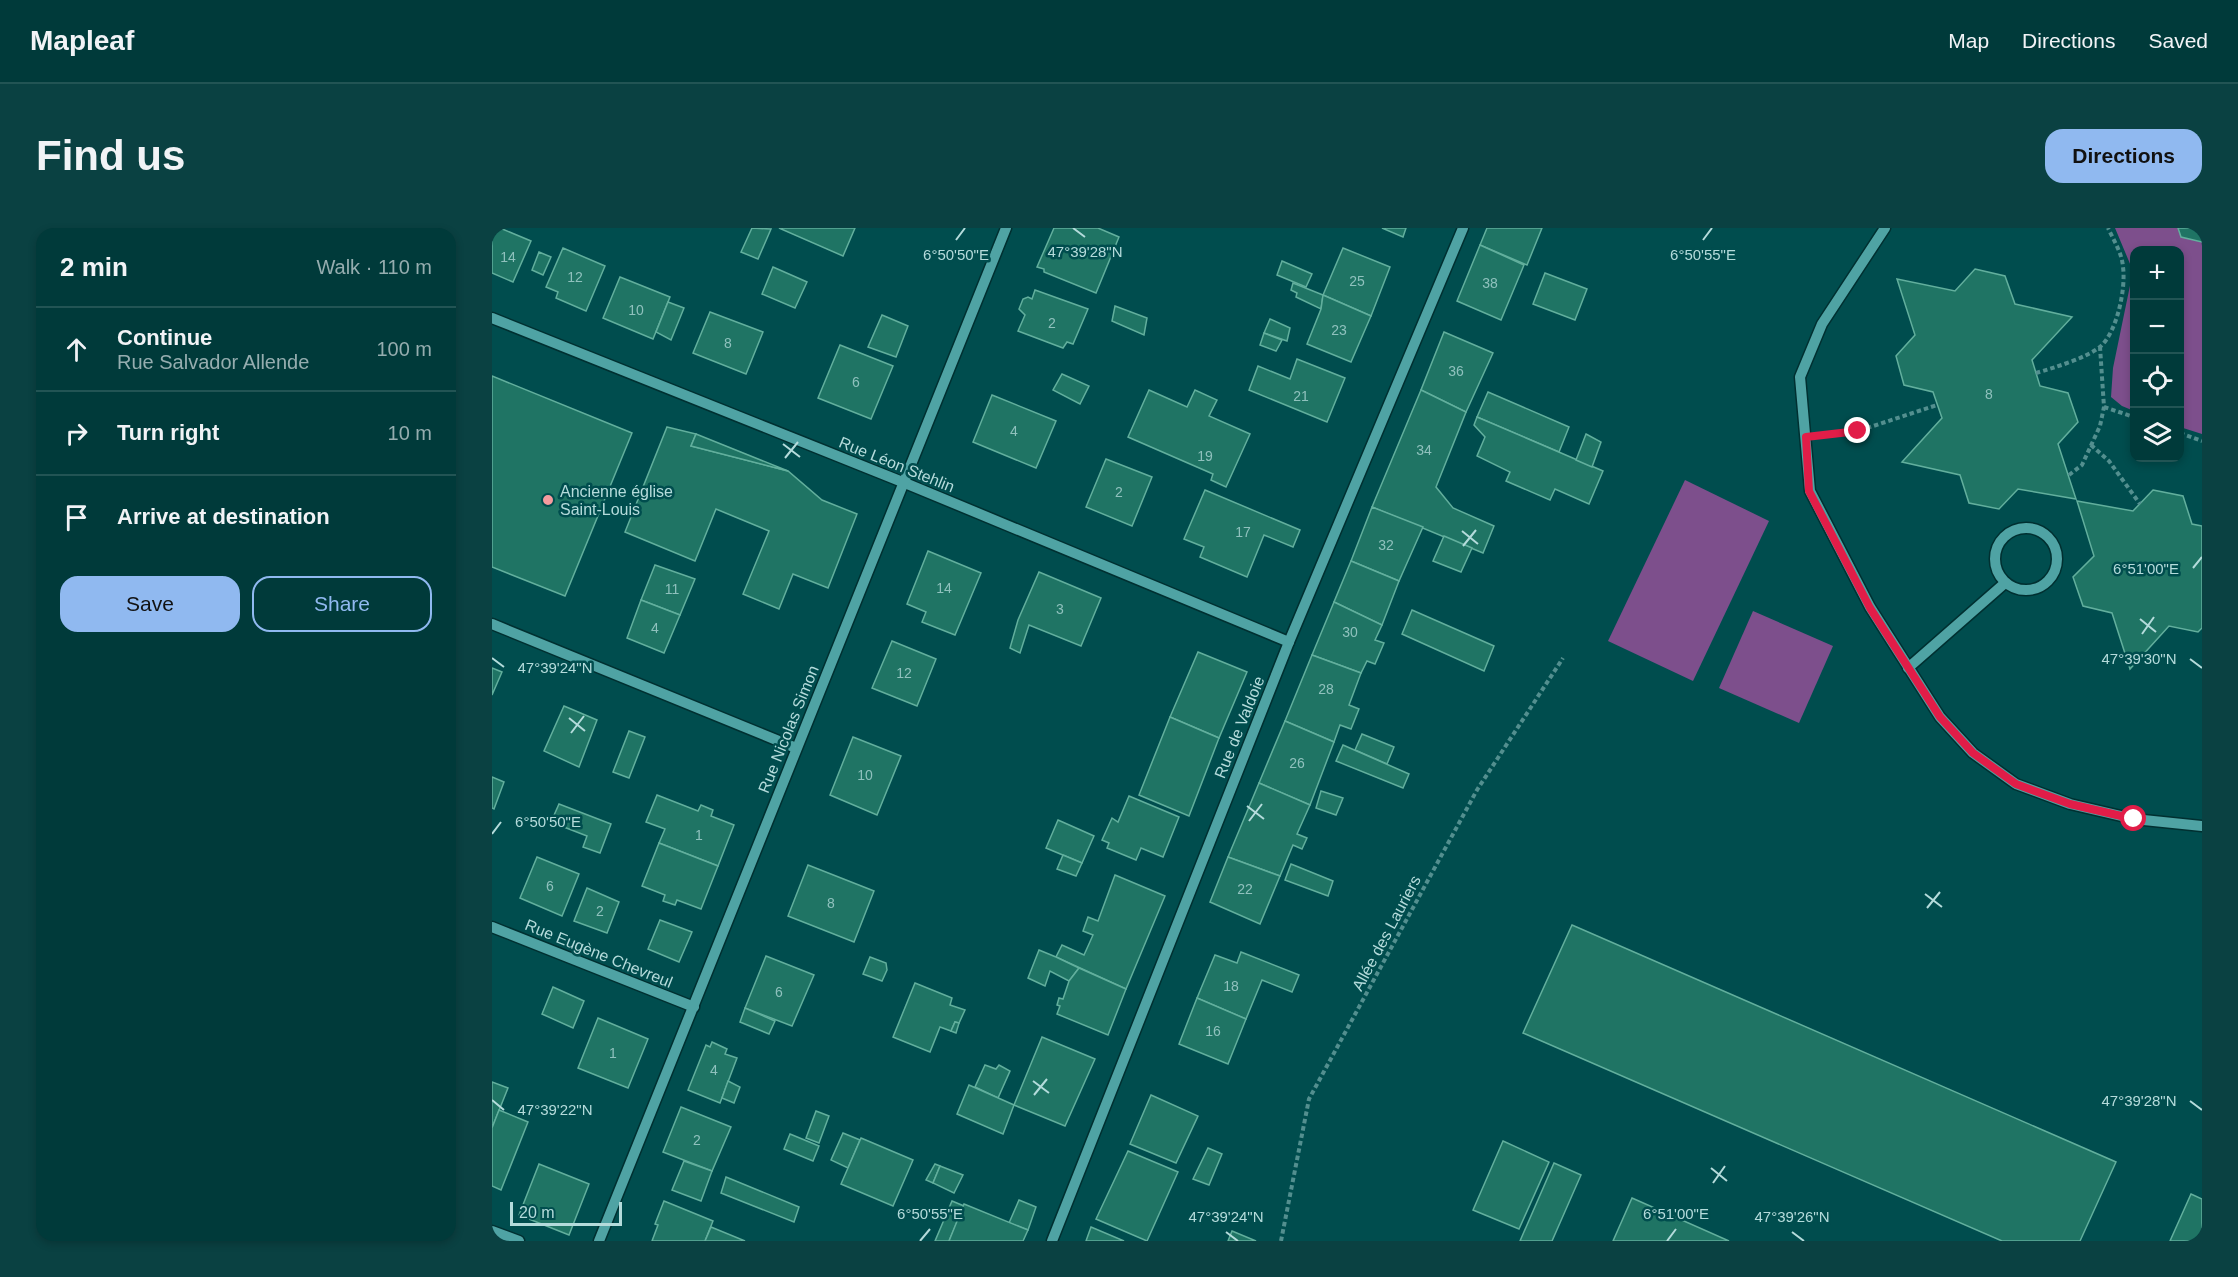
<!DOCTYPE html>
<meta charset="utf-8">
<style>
:root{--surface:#003a3a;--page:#0a4142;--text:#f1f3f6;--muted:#95adaf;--line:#225454;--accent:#90b9f0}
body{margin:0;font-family:Helvetica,sans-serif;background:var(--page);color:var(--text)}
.controls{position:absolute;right:18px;top:18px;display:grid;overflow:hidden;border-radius:12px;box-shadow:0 3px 9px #0003}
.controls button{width:54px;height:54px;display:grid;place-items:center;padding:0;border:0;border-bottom:2px solid var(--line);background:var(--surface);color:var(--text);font:30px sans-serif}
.scale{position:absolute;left:18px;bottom:15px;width:112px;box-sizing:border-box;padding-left:6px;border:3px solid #b4dbdb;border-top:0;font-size:16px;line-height:21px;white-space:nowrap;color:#b4dbdb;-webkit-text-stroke:4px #004d4e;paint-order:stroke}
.stop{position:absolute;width:18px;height:18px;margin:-14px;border:4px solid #e11d48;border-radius:50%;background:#fff}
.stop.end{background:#e11d48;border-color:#fff;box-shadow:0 2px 6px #0008}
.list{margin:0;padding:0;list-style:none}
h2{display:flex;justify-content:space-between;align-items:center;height:78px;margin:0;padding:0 24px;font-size:26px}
h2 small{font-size:20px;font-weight:400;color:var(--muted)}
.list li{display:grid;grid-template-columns:39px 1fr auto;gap:18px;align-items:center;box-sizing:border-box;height:84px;padding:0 24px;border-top:2px solid var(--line)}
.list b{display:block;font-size:22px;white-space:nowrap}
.list p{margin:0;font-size:20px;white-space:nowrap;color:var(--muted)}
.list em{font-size:20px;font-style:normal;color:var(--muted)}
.actions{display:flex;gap:12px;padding:18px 24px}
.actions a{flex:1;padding:14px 0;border:2px solid var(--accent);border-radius:18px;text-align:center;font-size:21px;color:var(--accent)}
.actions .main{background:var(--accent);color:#111}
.icon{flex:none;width:33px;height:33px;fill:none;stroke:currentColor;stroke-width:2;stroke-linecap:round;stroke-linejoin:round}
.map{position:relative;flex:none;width:1710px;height:1013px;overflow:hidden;border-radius:18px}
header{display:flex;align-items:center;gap:36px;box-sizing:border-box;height:84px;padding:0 30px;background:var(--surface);border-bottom:2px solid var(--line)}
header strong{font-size:28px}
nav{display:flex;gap:33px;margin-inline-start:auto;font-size:21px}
.intro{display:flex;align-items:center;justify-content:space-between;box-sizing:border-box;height:144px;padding:0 36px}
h1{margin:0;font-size:42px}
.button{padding:15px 27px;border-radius:18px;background:var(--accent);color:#111;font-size:21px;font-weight:700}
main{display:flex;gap:36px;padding:0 36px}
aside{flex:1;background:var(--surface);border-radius:18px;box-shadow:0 3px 9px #0003}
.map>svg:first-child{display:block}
.green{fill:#7d4f8c}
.building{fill:#1f7464;stroke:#62af9d;stroke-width:1.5}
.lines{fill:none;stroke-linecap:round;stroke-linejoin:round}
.minor-casing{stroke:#003031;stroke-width:13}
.path{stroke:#538f8f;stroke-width:4;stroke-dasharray:4.5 3;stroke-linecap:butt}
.minor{stroke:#4fa3a4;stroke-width:10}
.route{stroke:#e11d48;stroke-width:8}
.ticks{fill:none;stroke:#b4dbdb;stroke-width:2}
.poi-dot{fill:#f59b9e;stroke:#004d4e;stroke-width:2}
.labels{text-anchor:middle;stroke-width:5;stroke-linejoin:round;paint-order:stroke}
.number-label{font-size:14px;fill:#8fc1bd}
.street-label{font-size:16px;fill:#b4dbdb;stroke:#004d4e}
.poi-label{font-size:16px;fill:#b4dbdb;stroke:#004d4e;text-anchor:start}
.ticks-label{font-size:15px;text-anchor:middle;fill:#b4dbdb;stroke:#004d4e;stroke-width:5;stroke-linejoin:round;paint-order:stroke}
</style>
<header>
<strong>Mapleaf</strong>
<nav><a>Map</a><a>Directions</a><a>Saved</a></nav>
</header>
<div class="intro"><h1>Find us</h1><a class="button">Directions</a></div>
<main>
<aside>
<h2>2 min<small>Walk · 110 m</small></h2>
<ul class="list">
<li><svg class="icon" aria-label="ahead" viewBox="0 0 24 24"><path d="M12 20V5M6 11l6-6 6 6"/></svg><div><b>Continue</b><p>Rue Salvador Allende</p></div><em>100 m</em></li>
<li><svg class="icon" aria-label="right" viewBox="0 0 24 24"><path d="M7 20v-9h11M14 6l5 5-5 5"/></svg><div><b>Turn right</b></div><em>10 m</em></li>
<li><svg class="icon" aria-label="arrive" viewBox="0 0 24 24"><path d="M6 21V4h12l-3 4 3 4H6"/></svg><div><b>Arrive at destination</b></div></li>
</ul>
<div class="actions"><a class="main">Save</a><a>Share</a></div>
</aside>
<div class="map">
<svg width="1710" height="1013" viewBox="0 0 1710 1013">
<rect width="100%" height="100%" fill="#004d4e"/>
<g class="green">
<polygon points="1623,0 1686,0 1689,9 1710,14 1710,206 1688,199 1688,22 1642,22 1642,183 1630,178 1619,169 1621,140 1641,43"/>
<polygon points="1193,252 1277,293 1201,453 1116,413"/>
<polygon points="1261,383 1341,418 1307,495 1227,460"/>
</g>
<g class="building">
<polygon points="0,0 8,0 39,13 21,54 0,45"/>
<polygon points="260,0 279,1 266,31 249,24"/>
<polygon points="287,0 363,0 351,28"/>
<polygon points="562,0 606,0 627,9 604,65 552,44 552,41 545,39"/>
<polygon points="890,0 914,0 911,9"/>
<polygon points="995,0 1050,0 1035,37 988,17"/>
<polygon points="1686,0 1710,0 1710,14 1689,9"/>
<polygon points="988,17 1032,37 1009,92 965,73"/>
<polygon points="71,20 113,38 94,83 64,70 66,64 54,59"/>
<polygon points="851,20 898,39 879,88 831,67"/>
<polygon points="47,24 59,29 51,47 40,42"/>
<polygon points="790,33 820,46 814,59 785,47"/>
<polygon points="281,39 315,54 303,80 270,66"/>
<polygon points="1483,41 1513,48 1523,76 1580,89 1540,132 1548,158 1576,165 1586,194 1566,216 1584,271 1526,261 1507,281 1477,275 1468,247 1410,234 1450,190 1441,164 1412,157 1404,128 1423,107 1405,51 1463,63"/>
<polygon points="1053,45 1095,61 1083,92 1041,76"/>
<polygon points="128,49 178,69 161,111 111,90"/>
<polygon points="801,55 831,67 829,81 804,69 805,65 799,62"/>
<polygon points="543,62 596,81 581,116 575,114 571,120 526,103 533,87 527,81 531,71 536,69 540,71"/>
<polygon points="831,67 879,88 859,134 815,116 829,81"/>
<polygon points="176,74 192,80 179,112 164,104"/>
<polygon points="623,78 655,90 652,107 620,93"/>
<polygon points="218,84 271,104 254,146 201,125"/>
<polygon points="390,87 416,98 404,129 376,119"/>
<polygon points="778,91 798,100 795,113 772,105"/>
<polygon points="952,104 1001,125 974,184 929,162"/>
<polygon points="772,105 790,112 784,123 768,117"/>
<polygon points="348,117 401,138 379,191 326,170"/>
<polygon points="805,131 853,150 835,194 757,162 766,138 798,151"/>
<polygon points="570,146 597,158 588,176 561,162"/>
<polygon points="0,148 140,205 73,368 0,339"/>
<polygon points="657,162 695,179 703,162 725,172 717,188 758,206 734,259 719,252 721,246 636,209"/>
<polygon points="929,162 974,184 944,259 961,280 1002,298 991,325 880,279"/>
<polygon points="996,164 1077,199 1067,224 985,189"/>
<polygon points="500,167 564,193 544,240 481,214"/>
<polygon points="985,189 1111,243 1097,276 1063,261 1058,272 1014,253 1018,244 985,228 993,209 982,197"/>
<polygon points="175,199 204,206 199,218 296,243 330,272 365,286 336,360 301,346 287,381 251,366 277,303 224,281 203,333 133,304"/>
<polygon points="204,206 296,243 199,218"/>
<polygon points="1094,206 1109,214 1100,239 1084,232"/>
<polygon points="614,231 660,249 640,298 594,279"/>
<polygon points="713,262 808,302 801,319 772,307 755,349 708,329 712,319 692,311"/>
<polygon points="1661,262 1691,268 1700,296 1710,298 1710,400 1706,404 1677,398 1638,441 1620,385 1591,378 1581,349 1602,328 1585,273 1641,283"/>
<polygon points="880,279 931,299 907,353 859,333"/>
<polygon points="952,308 980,320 969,344 941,333"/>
<polygon points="436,323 489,345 463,407 430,394 434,384 415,376"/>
<polygon points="859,333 907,353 890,397 842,374"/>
<polygon points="163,337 203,351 188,387 149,372"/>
<polygon points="547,344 609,370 589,418 537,397 528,425 518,420 526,392"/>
<polygon points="149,372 188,387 172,425 135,410"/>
<polygon points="842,374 890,397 883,412 892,415 883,436 875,433 869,445 820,427"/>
<polygon points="920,382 1002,418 992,443 910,406"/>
<polygon points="400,413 444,431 425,478 380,460"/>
<polygon points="706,424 755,444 727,510 678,489"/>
<polygon points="820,427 869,445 857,477 867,481 859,501 848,497 842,514 793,493"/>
<polygon points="0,440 10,444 0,467"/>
<polygon points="72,478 105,492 87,539 52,523"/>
<polygon points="678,489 727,510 697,588 647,567"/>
<polygon points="793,493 842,514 818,577 767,555"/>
<polygon points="137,503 153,509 137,550 121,544"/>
<polygon points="870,506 902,519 895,536 863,522"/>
<polygon points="361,509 409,528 385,587 338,567"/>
<polygon points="851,517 917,546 911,560 844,533"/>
<polygon points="0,549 12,554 2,581 0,580"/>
<polygon points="767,555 818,577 805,606 815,610 810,621 801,617 788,648 736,629"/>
<polygon points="829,563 851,570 844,587 824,580"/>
<polygon points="165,567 206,583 209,577 221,582 219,588 242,597 226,638 167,615 173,601 154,594"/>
<polygon points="637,568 687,589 671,629 649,620 644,632 615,620 617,615 610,612 620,590 626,594"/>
<polygon points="67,576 119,596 108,625 91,619 95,608 59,594"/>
<polygon points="566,592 602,608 590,635 554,620"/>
<polygon points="167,615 226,638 209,681 185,672 183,677 171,673 173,667 150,658"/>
<polygon points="571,627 590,635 584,648 565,641"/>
<polygon points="45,629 87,646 70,688 28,670"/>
<polygon points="736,629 788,648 768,696 718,674"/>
<polygon points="799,636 841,653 836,668 793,652"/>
<polygon points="316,637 382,663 362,714 296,688"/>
<polygon points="623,647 673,668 634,761 564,729 570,717 592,727 601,707 591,703 596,689 606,693"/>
<polygon points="95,660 127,674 115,705 82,693"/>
<polygon points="168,692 200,704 187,734 156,721"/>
<polygon points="1080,697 1624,934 1588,1013 1510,1013 1031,805"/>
<polygon points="547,722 564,729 587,740 577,753 558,743 553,758 536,750"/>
<polygon points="749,724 807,747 800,764 770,752 754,791 705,770 723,727 745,735"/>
<polygon points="274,728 322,747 300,798 253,780"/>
<polygon points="378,729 394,735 395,742 390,753 371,746"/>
<polygon points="587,740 634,761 616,807 565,786 568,778 565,777 567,770 571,771 577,753"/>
<polygon points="423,755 460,770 458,777 473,782 467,795 463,794 459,803 448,799 438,824 401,809"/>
<polygon points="61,759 92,773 81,800 50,786"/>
<polygon points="705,770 754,791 736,836 687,816"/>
<polygon points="253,780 283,793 277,806 248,794"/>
<polygon points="106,790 156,811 136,860 86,840"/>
<polygon points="463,794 467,795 464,805 459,803"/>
<polygon points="550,809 603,831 573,898 522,877"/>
<polygon points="220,814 235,821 233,826 245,830 228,875 196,862 214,817 218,819"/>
<polygon points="493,837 504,841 507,837 518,843 506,870 483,859"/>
<polygon points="236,853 248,859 242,875 230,870"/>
<polygon points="0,854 16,860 0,900"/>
<polygon points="477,857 522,877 511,906 465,886"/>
<polygon points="659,867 706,888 684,935 638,916"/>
<polygon points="189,879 239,899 220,943 171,924"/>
<polygon points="7,882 36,894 9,962 0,958 0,900"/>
<polygon points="324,883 337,888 327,915 314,910"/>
<polygon points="351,905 368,912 356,940 339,932"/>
<polygon points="298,906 327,918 321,933 292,921"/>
<polygon points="369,910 421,932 401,978 349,956"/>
<polygon points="1011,913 1057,934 1027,1001 981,982"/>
<polygon points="716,920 730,926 717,957 701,951"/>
<polygon points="636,923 686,944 655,1013 604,991"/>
<polygon points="192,933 220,943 209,973 180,962"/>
<polygon points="1062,935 1089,947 1060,1013 1028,1013"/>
<polygon points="47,936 97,956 77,1007 27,987"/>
<polygon points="443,936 448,938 441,955 434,952"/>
<polygon points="448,938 471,947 462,965 441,955"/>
<polygon points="234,949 307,979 302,994 229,965"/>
<polygon points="1699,966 1710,971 1710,1013 1678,1013"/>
<polygon points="1140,970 1237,1013 1121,1013"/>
<polygon points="527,972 544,979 536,1002 517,995"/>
<polygon points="172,973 221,993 213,1013 160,1013 166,997 163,996"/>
<polygon points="460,973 472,978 457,1013 443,1013"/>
<polygon points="472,976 536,1002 531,1013 457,1013"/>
<polygon points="219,999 253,1013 213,1013"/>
<polygon points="599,999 632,1013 594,1013"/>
<polygon points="740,1003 764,1013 736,1013"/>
</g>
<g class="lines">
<defs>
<g id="minor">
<polyline points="1393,0 1330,96 1308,149 1318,263 1378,379 1448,489 1481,525 1524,556 1578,576 1642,591 1710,598"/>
<polyline points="0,90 413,255 797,414"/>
<circle cx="1534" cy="331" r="31"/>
<polyline points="0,396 304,520"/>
<polyline points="1416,440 1513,355"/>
<polyline points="0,699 202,779"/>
<polyline points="0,1003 27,1013"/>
<polyline points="107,1013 514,0"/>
<polyline points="560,1013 797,414 971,0"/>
</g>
</defs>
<use href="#minor" class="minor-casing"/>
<g class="path">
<path d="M 1544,145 C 1561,140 1595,130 1609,118 C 1625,103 1634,61 1631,39 C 1630,25 1622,13 1616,0"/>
<polyline points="1612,179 1642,189"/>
<polyline points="1688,205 1710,213"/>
<polyline points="1338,206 1366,203 1445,177"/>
<polyline points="1599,217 1617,233 1648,276"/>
<polyline points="1577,247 1590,237 1608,198 1612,179 1608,119"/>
<polyline points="789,1013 817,871 985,562 1071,430"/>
</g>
<use href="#minor" class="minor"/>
</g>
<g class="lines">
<polyline class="route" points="1366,203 1314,209 1317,263 1378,380 1448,489 1481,525 1524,556 1578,576 1642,591"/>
</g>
<path class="ticks" d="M 581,0 L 593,9M 464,12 L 473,0M 1211,12 L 1220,0M 291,216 L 308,229M 293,230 L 306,214M 970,303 L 986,316M 971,318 L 984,302M 1701,340 L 1710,329M 1648,391 L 1664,404M 1650,406 L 1662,389M 0,430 L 12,439M 1698,431 L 1710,440M 77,490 L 93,503M 79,505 L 92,488M 755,578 L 772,591M 757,593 L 770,576M 0,606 L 9,594M 1433,666 L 1450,679M 1435,680 L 1448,664M 541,853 L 557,865M 542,867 L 555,851M 0,872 L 12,882M 1698,873 L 1710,882M 1219,940 L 1235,953M 1221,955 L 1233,938M 734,1004 L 746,1013M 1300,1004 L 1312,1013M 428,1013 L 438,1001M 1175,1013 L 1184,1001"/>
<circle class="poi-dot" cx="56" cy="272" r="6"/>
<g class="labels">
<g class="number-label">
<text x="16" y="34">14</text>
<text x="83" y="54">12</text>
<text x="865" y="58">25</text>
<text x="998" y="60">38</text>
<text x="144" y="87">10</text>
<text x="560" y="100">2</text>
<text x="847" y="107">23</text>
<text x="236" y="120">8</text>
<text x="964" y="148">36</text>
<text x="364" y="159">6</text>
<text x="1497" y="171">8</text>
<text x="809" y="173">21</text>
<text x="522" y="208">4</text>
<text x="932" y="227">34</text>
<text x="713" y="233">19</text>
<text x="627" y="269">2</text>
<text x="751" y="309">17</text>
<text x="894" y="322">32</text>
<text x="452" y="365">14</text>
<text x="180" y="366">11</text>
<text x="568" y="386">3</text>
<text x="163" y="405">4</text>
<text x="858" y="409">30</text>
<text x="412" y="450">12</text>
<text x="834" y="466">28</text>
<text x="805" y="540">26</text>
<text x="373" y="552">10</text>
<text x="207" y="612">1</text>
<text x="58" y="663">6</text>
<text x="753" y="666">22</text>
<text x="339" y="680">8</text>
<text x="108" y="688">2</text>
<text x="739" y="763">18</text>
<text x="287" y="769">6</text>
<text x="721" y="808">16</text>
<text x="121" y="830">1</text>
<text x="222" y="847">4</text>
<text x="205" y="917">2</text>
</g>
<g class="street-label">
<text transform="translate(405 236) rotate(22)" y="6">Rue Léon Stehlin</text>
<text transform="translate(747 499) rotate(-68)" y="6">Rue de Valdoie</text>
<text transform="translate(296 501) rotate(-68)" y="6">Rue Nicolas Simon</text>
<text transform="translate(894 705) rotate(-62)" y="6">Allée des Lauriers</text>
<text transform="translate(107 725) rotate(22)" y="6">Rue Eugène Chevreul</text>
</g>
<g class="poi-label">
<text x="68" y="269">Ancienne église<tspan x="68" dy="18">Saint-Louis</tspan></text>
</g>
</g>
<g class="ticks-label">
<text x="593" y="29">47°39'28"N</text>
<text x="464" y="32">6°50'50"E</text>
<text x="1211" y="32">6°50'55"E</text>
<text x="1654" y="346">6°51'00"E</text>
<text x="1647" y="436">47°39'30"N</text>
<text x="63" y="445">47°39'24"N</text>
<text x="56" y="599">6°50'50"E</text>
<text x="1647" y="878">47°39'28"N</text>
<text x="63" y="887">47°39'22"N</text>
<text x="438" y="991">6°50'55"E</text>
<text x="1184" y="991">6°51'00"E</text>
<text x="734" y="994">47°39'24"N</text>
<text x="1300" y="994">47°39'26"N</text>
</g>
</svg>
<div class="controls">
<button>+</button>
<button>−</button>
<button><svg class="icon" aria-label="locate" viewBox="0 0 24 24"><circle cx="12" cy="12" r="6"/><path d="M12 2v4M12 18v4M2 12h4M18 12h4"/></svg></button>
<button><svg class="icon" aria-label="layers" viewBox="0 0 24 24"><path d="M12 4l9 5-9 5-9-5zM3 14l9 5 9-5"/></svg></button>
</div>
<div class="scale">20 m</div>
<div class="stop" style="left:1642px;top:591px"></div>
<div class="stop end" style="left:1366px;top:203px"></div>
</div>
</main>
